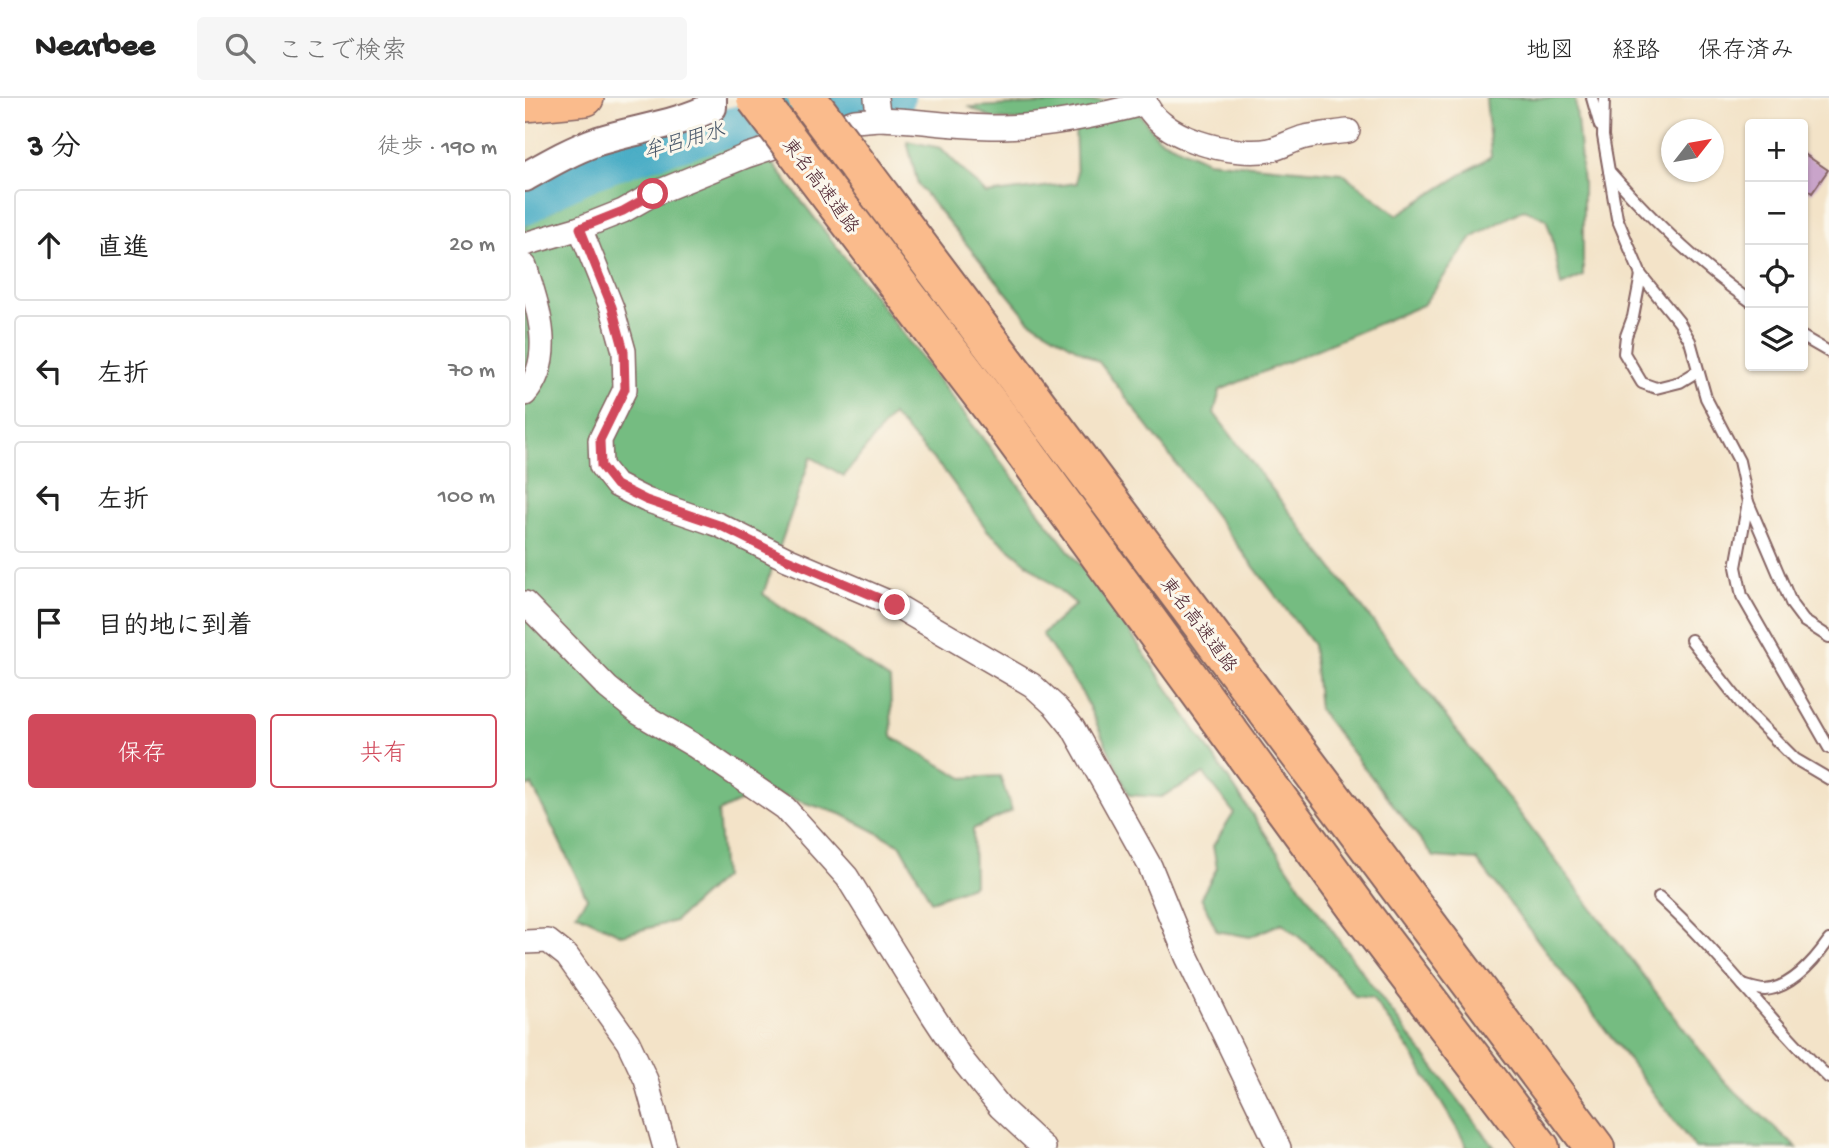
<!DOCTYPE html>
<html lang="ja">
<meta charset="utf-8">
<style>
:root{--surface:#fff;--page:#f6f6f6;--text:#222;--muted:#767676;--line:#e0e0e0;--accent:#d1495b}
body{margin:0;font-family:"Gochi Hand","Klee One",sans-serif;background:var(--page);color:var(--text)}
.controls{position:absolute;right:21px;top:21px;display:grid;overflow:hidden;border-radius:7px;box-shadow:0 2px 5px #0004}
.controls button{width:63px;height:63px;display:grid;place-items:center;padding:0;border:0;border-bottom:2px solid var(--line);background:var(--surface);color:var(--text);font:35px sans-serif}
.compass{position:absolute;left:1136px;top:21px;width:63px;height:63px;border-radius:50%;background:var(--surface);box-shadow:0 2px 5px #0004;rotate:59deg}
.stop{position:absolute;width:21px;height:21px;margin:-16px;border:5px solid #d1495b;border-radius:50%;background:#fff}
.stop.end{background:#d1495b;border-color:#fff;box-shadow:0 2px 7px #0008}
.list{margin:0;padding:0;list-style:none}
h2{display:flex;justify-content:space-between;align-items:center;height:91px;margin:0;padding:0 28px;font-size:30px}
h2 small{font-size:23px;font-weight:400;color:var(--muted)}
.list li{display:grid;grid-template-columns:46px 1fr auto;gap:21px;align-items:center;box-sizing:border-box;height:112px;margin:0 14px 14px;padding:0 14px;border:2px solid var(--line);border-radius:7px}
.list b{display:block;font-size:26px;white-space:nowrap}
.list em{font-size:23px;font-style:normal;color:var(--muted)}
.actions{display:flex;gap:14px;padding:21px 28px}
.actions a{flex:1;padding:16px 0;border:2px solid var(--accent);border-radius:7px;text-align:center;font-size:24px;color:var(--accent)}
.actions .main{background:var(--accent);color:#fff}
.icon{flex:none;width:38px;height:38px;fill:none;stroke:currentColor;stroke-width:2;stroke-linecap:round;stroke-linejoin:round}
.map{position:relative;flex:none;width:1304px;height:1050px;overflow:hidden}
header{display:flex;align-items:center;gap:42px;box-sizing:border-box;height:98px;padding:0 35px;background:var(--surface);border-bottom:2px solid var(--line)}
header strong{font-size:33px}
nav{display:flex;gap:38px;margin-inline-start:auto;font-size:24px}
.search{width:490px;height:63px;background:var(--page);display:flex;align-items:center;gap:18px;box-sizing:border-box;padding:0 24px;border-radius:7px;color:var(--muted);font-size:26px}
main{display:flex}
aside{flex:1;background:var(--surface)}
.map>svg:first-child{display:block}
.forest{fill:#74bc81;stroke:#5f6e56;stroke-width:2}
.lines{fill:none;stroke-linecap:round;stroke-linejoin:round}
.river{stroke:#46acc5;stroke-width:40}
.building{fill:#c9a4ca}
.service-casing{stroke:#856462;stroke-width:14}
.minor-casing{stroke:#856462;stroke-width:26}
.tertiary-casing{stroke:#856462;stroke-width:32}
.primary-casing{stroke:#856462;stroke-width:38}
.motorway-casing{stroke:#856462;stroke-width:42}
.service{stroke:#fff;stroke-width:10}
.minor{stroke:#fff;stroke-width:23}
.tertiary{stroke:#fff;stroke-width:28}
.primary{stroke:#fabb8c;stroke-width:35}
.motorway{stroke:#fabb8c;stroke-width:38}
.motorway-bridge-casing{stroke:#856462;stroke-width:42;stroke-linecap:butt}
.motorway-bridge{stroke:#fabb8c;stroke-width:38}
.route{stroke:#d1495b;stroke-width:9}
.labels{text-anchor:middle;stroke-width:6;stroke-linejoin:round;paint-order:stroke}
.street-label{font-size:19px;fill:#4a1f2b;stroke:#fbf7ec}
.water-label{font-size:21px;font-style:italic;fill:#485769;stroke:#fbf7ec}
</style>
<header>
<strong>Nearbee</strong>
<div class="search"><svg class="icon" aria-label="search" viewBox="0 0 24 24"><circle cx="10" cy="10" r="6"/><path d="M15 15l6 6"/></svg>ここで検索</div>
<nav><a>地図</a><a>経路</a><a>保存済み</a></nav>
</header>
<main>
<aside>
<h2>3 分<small>徒歩 · 190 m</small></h2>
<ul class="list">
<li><svg class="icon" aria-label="ahead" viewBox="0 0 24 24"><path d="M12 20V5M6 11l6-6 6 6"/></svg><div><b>直進</b></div><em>20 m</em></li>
<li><svg class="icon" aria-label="left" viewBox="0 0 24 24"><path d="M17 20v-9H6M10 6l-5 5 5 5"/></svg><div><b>左折</b></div><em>70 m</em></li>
<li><svg class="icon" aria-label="left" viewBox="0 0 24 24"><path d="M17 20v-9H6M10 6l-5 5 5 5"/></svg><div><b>左折</b></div><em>100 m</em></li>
<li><svg class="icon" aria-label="arrive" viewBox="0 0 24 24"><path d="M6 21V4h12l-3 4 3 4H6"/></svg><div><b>目的地に到着</b></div></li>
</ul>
<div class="actions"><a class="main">保存</a><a>共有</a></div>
</aside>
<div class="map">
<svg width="1304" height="1050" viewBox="0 0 1304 1050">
<rect width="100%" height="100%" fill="#fbf7ec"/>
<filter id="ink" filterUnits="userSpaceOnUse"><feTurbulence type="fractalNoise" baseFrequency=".0143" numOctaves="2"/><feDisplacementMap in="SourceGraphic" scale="14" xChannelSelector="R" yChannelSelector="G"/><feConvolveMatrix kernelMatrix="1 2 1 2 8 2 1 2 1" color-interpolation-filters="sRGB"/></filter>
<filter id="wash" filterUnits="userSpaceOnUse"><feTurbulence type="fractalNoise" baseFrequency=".00686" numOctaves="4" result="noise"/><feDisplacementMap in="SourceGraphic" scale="28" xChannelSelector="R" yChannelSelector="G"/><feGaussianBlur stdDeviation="1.57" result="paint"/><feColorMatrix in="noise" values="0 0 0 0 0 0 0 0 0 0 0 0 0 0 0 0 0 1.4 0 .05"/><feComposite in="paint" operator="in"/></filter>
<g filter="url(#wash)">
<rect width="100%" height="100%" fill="#f3e3c8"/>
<g class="forest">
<polygon points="961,0 1050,0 1058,86 1058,178 1036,188 1027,139 1021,121 999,111 947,140 898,207 695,292 689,315 1198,982 1272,1050 1170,1050 952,762 909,759 794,612 788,547 574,264 504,222 393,87 382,43 416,50 461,96 552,85 550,25 468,21 445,9 604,2 633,40 682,63 817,75 872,117 966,58"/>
<polygon points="202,42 230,42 596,521 778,792 847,888 970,1050 941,1050 941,1046 885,952 847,900 830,898 798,859 757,825 725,839 692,833 676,799 692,770 688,748 709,715 679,676 636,699 604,697 559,598 517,536 551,506 463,433 421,375 367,317 319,378 286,359 238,496 365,582 367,639 438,680 475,678 487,713 448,731 449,787 406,803 376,747 316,716 238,692 193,714 198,779 150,823 97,837 51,815 62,800 7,687 0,689 0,128 63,92 133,59"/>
</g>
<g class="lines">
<path class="river" d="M 0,107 C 44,77 87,63 138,48 C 213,24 291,10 370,0"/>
</g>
<g id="blocks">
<polygon class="building" points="1278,55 1303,72 1287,95 1278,88"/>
</g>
</g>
<g filter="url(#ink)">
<use href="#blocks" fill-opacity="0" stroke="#856462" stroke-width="2"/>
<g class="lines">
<defs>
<g id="service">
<polyline points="1067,0 1075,28"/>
<polyline points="1079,0 1078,38 1092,120 1116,177 1154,224 1165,243 1181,300 1214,363 1223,404 1267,507 1279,523 1304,539"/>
<path d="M 1084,73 C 1127,122 1172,166 1225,203"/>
<polyline points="1116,177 1108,219 1101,238 1099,255 1117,285 1131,290 1155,284 1173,273"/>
<polyline points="1278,239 1304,254"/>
<polyline points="1223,404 1211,469 1217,498 1304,650"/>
<polyline points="1166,542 1222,613 1270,661 1304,681"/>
<path d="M 1134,799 C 1196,855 1244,923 1304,980"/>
<path d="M 1218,887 C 1225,889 1233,892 1240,892 C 1266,890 1290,862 1304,842"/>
</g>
<g id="minor">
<path d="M 619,0 C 630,41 709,59 745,52 C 757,49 768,42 780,39 C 794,36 809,35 823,33"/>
<path d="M 354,21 C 395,22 436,30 477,29 C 526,28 573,18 621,5"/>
<polyline points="55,130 87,210 99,253 100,291 75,342 76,368 91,387 121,402 194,427 262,461 370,507 507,587 530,608 548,630 625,768 662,859 754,1050"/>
<polyline points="0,146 55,130 98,113 128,96 221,58 330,23 354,21 351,0"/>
<path d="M 0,168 C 13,209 31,260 0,296"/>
<polyline points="0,505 83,590 114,615 170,648 260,710 322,779 407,916 438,963 475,1009 519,1050"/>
<polyline points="0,844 23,843 42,858 103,944 121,982 140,1050"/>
</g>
<path id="tertiary" d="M 0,79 C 23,66 47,52 73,43 C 111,31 151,27 187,9 L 187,0"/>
<polyline id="primary" points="0,6 61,0"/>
<g id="motorway">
<polyline points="321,52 1070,1050"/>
<polyline points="278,62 474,319 836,815 1015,1050"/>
</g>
</defs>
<use href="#service" class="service-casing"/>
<use href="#minor" class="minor-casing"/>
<use href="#tertiary" class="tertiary-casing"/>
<use href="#primary" class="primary-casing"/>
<use href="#motorway" class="motorway-casing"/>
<use href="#service" class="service"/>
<use href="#minor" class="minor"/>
<use href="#tertiary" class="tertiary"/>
<use href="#primary" class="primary"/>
<use href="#motorway" class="motorway"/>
<defs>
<g id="motorway-bridge">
<polyline points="231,0 278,62"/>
<polyline points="282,0 321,52"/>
</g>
</defs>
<use href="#motorway-bridge" class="motorway-bridge-casing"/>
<use href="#motorway-bridge" class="motorway-bridge"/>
</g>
</g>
<g class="lines" filter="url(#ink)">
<polyline class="route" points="128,96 98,113 55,130 87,209 99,253 100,291 75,342 76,368 91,387 121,402 194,427 262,461 370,507"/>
</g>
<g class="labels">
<g class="street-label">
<text transform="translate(297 87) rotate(53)" y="7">東名高速道路</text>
<text transform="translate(675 526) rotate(53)" y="7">東名高速道路</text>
</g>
<g class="water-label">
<text transform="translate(159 42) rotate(-16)" y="7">牟呂用水</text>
</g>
</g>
</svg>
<div class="controls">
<button>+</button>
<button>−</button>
<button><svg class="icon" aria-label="locate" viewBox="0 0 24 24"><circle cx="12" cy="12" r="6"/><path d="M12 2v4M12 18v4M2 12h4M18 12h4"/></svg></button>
<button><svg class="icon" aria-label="layers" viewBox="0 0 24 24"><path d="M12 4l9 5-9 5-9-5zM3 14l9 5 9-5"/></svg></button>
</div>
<svg class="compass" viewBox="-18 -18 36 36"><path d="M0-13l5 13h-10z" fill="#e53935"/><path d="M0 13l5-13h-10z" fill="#767676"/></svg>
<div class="stop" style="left:128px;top:96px"></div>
<div class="stop end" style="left:370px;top:507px"></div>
</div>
</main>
